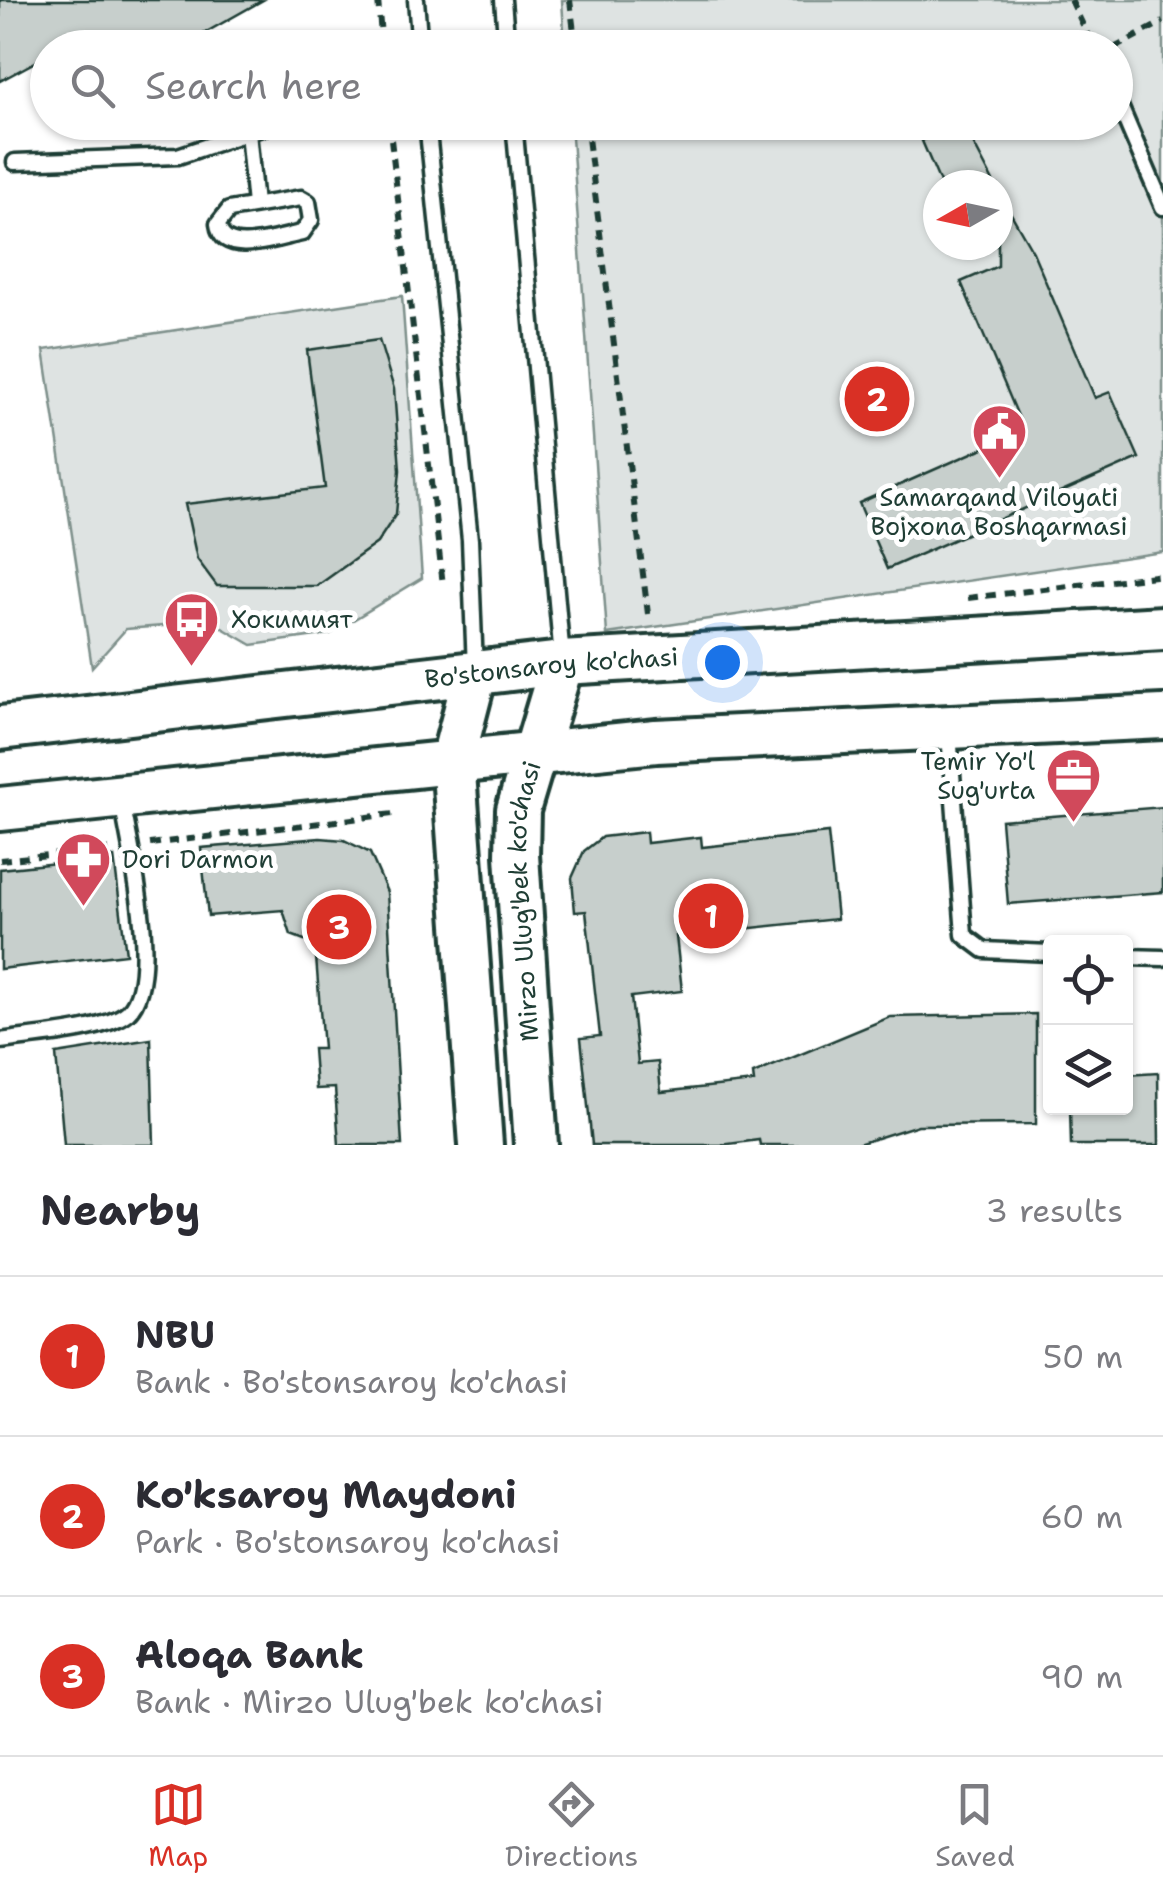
<!DOCTYPE html>
<meta charset="utf-8">
<style>
:root{--surface:#fff;--page:#f7f7f7;--text:#2b2b33;--muted:#7c7c81;--line:#e1e1e2;--accent:#d93025}
body{margin:0;font-family:"Shantell Sans",sans-serif;background:var(--page);color:var(--text)}
.controls{position:absolute;right:30px;bottom:30px;display:grid;overflow:hidden;border-radius:10px;box-shadow:0 2px 8px #0004}
.controls button{width:90px;height:90px;display:grid;place-items:center;padding:0;border:0;border-bottom:2px solid var(--line);background:var(--surface);color:var(--text);font:50px sans-serif}
.compass{position:absolute;left:923px;top:170px;width:90px;height:90px;border-radius:50%;background:var(--surface);box-shadow:0 2px 8px #0004;rotate:261deg}
.you{position:absolute;left:722px;top:662px;width:35px;height:35px;margin:-25px;border:8px solid #fff;border-radius:50%;background:#1a73e8;box-shadow:0 0 0 15px #1a73e833}
.badge{display:grid;place-items:center;width:65px;height:65px;border-radius:50%;background:var(--accent);color:#fff;font-size:32px;font-weight:700}
.pin{position:absolute;translate:-50% -50%;border:5px solid #fff;box-shadow:0 2px 10px #0006}
.list{margin:0;padding:0;list-style:none}
h2{display:flex;justify-content:space-between;align-items:center;height:130px;margin:0;padding:0 40px;font-size:42px}
h2 small{font-size:32px;font-weight:400;color:var(--muted)}
.list li{display:grid;grid-template-columns:65px 1fr auto;gap:30px;align-items:center;box-sizing:border-box;height:160px;padding:0 40px;border-top:2px solid var(--line)}
.list b{display:block;font-size:38px;white-space:nowrap}
.list p{margin:0;font-size:32px;white-space:nowrap;color:var(--muted)}
.list em{font-size:32px;font-style:normal;color:var(--muted)}
.icon{flex:none;width:55px;height:55px;fill:none;stroke:currentColor;stroke-width:2;stroke-linecap:round;stroke-linejoin:round}
.map{position:relative;flex:none;width:1163px;height:1145px;overflow:hidden}
.search{position:absolute;background:var(--surface);box-shadow:0 2px 8px #0004;left:30px;right:30px;top:30px;height:110px;display:flex;align-items:center;gap:25px;box-sizing:border-box;padding:0 35px;border-radius:55px;color:var(--muted);font-size:38px}
.sheet{height:610px;background:var(--surface)}
nav{display:flex;justify-content:space-around;align-items:center;box-sizing:border-box;height:140px;border-top:2px solid var(--line);background:var(--surface);font-size:28px;color:var(--muted)}
nav a{display:grid;justify-items:center;gap:5px}
nav .on{color:var(--accent)}
.map>svg:first-child{display:block}
.green{fill:#dee3e2;stroke:#7e908b;stroke-width:2.5;fill-rule:evenodd}
.building{fill:#c7cfcc;stroke:#1f3d34;stroke-width:2.5}
.lines{fill:none;stroke-linecap:round;stroke-linejoin:round}
.lane-casing{stroke:#1f3d34;stroke-width:21}
.primary-casing{stroke:#1f3d34;stroke-width:50}
.path{stroke:#1f3d34;stroke-width:6;stroke-dasharray:10 8;stroke-linecap:butt}
.lane{stroke:#fff;stroke-width:14}
.primary{stroke:#fff;stroke-width:42}
.labels{text-anchor:middle;stroke-width:10;stroke-linejoin:round;paint-order:stroke}
.poi-label{font-size:25px;fill:#1f3d34;stroke:#fff;text-anchor:start}
.street-label{font-size:25px;fill:#1f3d34;stroke:#fff}
</style>
<div class="map">
<svg width="1163" height="1145" viewBox="0 0 1163 1145">
<rect width="100%" height="100%" fill="#fff"/>
<filter id="ink" filterUnits="userSpaceOnUse"><feTurbulence type="fractalNoise" baseFrequency=".01" numOctaves="2"/><feDisplacementMap in="SourceGraphic" scale="20" xChannelSelector="R" yChannelSelector="G"/><feConvolveMatrix kernelMatrix="1 2 1 2 8 2 1 2 1" color-interpolation-filters="sRGB"/></filter>
<g filter="url(#ink)">
<g class="green">
<path d="M 562,0 L 1163,0 L 1163,552 L 607,634 L 571,123 L 1116,122 L 1116,48 L 565,47 ZM 938,185 L 998,185 L 998,245 L 938,245 Z"/>
<polygon points="402,296 422,578 330,634 252,645 212,622 126,629 92,667 44,350"/>
</g>
<g class="building">
<polygon points="0,0 263,0 178,48 48,48 48,55 0,81"/>
<polygon points="954,122 962,122 995,185 941,185 922,141"/>
<polygon points="998,191 1033,252 1095,398 1110,392 1139,458 887,569 859,503 1024,430 961,282 998,266"/>
<polygon points="379,340 394,389 400,470 396,514 377,543 317,586 217,586 197,559 185,504 325,488 307,350"/>
<polygon points="1163,807 1163,892 1008,904 1001,820"/>
<polygon points="646,832 647,843 701,837 702,847 828,833 837,919 676,936 682,991 631,997 638,1064 658,1062 661,1092 754,1082 753,1074 890,1017 1036,1014 1036,1124 918,1125 855,1145 760,1145 759,1140 721,1145 592,1145 581,1038 600,1036 586,911 575,912 572,878 584,851 602,837"/>
<polygon points="320,838 344,840 370,853 387,892 402,1145 339,1145 335,1088 316,1089 313,1049 323,1049 315,944 291,935 283,910 208,916 201,848"/>
<polygon points="114,857 126,954 0,969 0,869"/>
<polygon points="151,1039 154,1145 64,1145 56,1054"/>
<polygon points="1158,1073 1159,1145 1071,1145 1070,1108 1126,1108 1126,1075"/>
</g>
<g class="lines">
<defs>
<g id="lane">
<polyline points="416,0 420,48"/>
<polyline points="503,0 507,48"/>
<polyline points="1116,97 1163,207"/>
<polyline points="427,122 470,540 475,669"/>
<polyline points="514,122 562,658"/>
<polyline points="248,132 255,205"/>
<polyline points="15,162 178,156 279,122"/>
<path d="M 301,198 L 308,202 L 311,220 L 302,233 C 279,237 222,259 218,224 L 229,210 Z"/>
<polyline points="949,733 964,935 984,950 1050,953"/>
<polyline points="1126,957 1163,958"/>
<path d="M 0,1041 C 31,1036 105,1032 128,1012 C 163,979 129,845 122,800"/>
</g>
<g id="primary">
<polyline points="475,674 453,759 481,1145"/>
<path id="s1" d="M 0,728 L 562,663 L 1163,628"/>
<polyline points="0,809 656,741 1163,717"/>
<path id="s2" d="M 536,1145 L 517,855 L 518,810 L 562,663"/>
</g>
</defs>
<use href="#lane" class="lane-casing"/>
<use href="#primary" class="primary-casing"/>
<g class="path">
<polyline points="378,0 382,48"/>
<polyline points="570,0 576,48"/>
<polyline points="1071,0 1094,48"/>
<polyline points="1114,48 1163,22"/>
<polyline points="389,122 443,585"/>
<polyline points="586,122 649,622"/>
<polyline points="968,598 1163,575"/>
<polyline points="150,844 393,814"/>
<polyline points="0,860 108,849"/>
</g>
<use href="#lane" class="lane"/>
<use href="#primary" class="primary"/>
</g>
</g>
<defs>
<symbol id="civic-pin" viewBox="-11 -11 22 30"><path d="M0 17L-7.5 6A9.5 9.5 0 1 1 7.5 6Z" fill="#d1495b" stroke="#fff"/><path d="M-.6-6.5H3V-4.5H.6V-3L4-1V1h2V6H-6V1h2V-1L-.6-3ZM-1.2 2.5V6h2.4V2.5Z" fill="#fff"/></symbol>
<symbol id="bus-pin" viewBox="-11 -11 22 30"><path d="M0 17L-7.5 6A9.5 9.5 0 1 1 7.5 6Z" fill="#d1495b" stroke="#fff"/><path d="M-5-6H5V4H4V6H2V4H-2V6H-4V4H-5ZM-3.5-4V0h7V-4ZM-3.5 1.2v1.5H-2V1.2ZM2 1.2v1.5H3.5V1.2Z" fill="#fff"/></symbol>
<symbol id="office-pin" viewBox="-11 -11 22 30"><path d="M0 17L-7.5 6A9.5 9.5 0 1 1 7.5 6Z" fill="#d1495b" stroke="#fff"/><path d="M-6-3h4V-5.5h4V-3h4V5H-6ZM-1-4.5V-3h2v-1.5ZM-6 0V1H6V0Z" fill="#fff"/></symbol>
<symbol id="pharmacy-pin" viewBox="-11 -11 22 30"><path d="M0 17L-7.5 6A9.5 9.5 0 1 1 7.5 6Z" fill="#d1495b" stroke="#fff"/><path d="M-2-6h4v4h4v4h-4v4h-4v-4h-4v-4h4Z" fill="#fff"/></symbol>
</defs>
<g fill-rule="evenodd">
<use href="#civic-pin" x="968" y="400" width="63" height="86"/>
<use href="#bus-pin" x="160" y="588" width="63" height="86"/>
<use href="#office-pin" x="1042" y="744" width="63" height="86"/>
<use href="#pharmacy-pin" x="52" y="828" width="63" height="86"/>
</g>
<g class="labels">
<g class="poi-label">
<text x="999" y="506" text-anchor="middle">Samarqand Viloyati<tspan x="999" dy="29">Bojxona Boshqarmasi</tspan></text>
<text x="231" y="628">Хокимият</text>
<text x="1035" y="770" text-anchor="end">Temir Yo'l<tspan x="1035" dy="29">Sug'urta</tspan></text>
<text x="122" y="868">Dori Darmon</text>
</g>
<g class="street-label">
<text dy="9" stroke="none"><textPath href="#s1" startOffset="555">Bo'stonsaroy ko'chasi</textPath></text>
<text dy="9" stroke="none"><textPath href="#s2" startOffset="245">Mirzo Ulug'bek ko'chasi</textPath></text>
</g>
</g>
</svg>
<div class="controls">
<button><svg class="icon" aria-label="locate" viewBox="0 0 24 24"><circle cx="12" cy="12" r="6"/><path d="M12 2v4M12 18v4M2 12h4M18 12h4"/></svg></button>
<button><svg class="icon" aria-label="layers" viewBox="0 0 24 24"><path d="M12 4l9 5-9 5-9-5zM3 14l9 5 9-5"/></svg></button>
</div>
<svg class="compass" viewBox="-18 -18 36 36"><path d="M0-13l5 13h-10z" fill="#e53935"/><path d="M0 13l5-13h-10z" fill="#7c7c81"/></svg>
<div class="you"></div>
<div class="pin badge" style="left:711px;top:916px">1</div>
<div class="pin badge" style="left:877px;top:399px">2</div>
<div class="pin badge" style="left:339px;top:927px">3</div>
<div class="search"><svg class="icon" aria-label="search" viewBox="0 0 24 24"><circle cx="10" cy="10" r="6"/><path d="M15 15l6 6"/></svg>Search here</div>
</div>
<section class="sheet">
<h2>Nearby<small>3 results</small></h2>
<ul class="list">
<li><span class="badge">1</span><div><b>NBU</b><p>Bank · Bo'stonsaroy ko'chasi</p></div><em>50 m</em></li>
<li><span class="badge">2</span><div><b>Ko'ksaroy Maydoni</b><p>Park · Bo'stonsaroy ko'chasi</p></div><em>60 m</em></li>
<li><span class="badge">3</span><div><b>Aloqa Bank</b><p>Bank · Mirzo Ulug'bek ko'chasi</p></div><em>90 m</em></li>
</ul>
</section>
<nav>
<a class="on"><svg class="icon" aria-label="map" viewBox="0 0 24 24"><path d="M3 6l6-2 6 2 6-2v14l-6 2-6-2-6 2zM9 4v14M15 6v14"/></svg>Map</a>
<a><svg class="icon" aria-label="directions" viewBox="0 0 24 24"><path d="M12 3l9 9-9 9-9-9zM9 14v-3h6M13 9l2 2-2 2"/></svg>Directions</a>
<a><svg class="icon" aria-label="saved" viewBox="0 0 24 24"><path d="M7 4h10v16l-5-4-5 4z"/></svg>Saved</a>
</nav>
